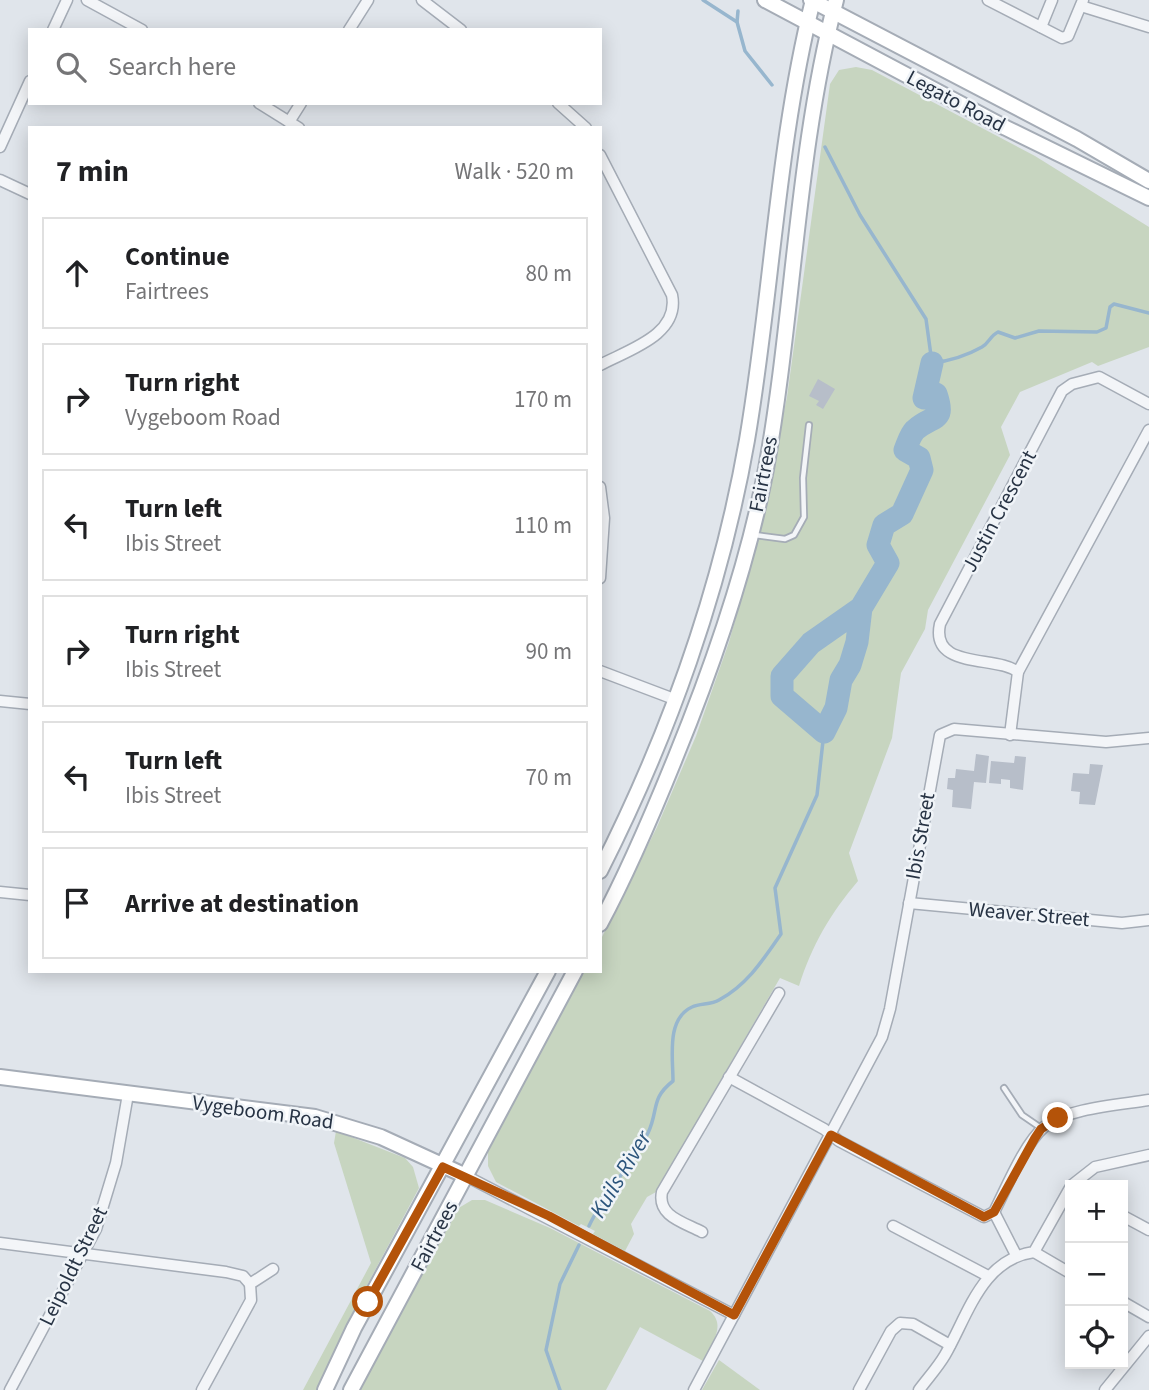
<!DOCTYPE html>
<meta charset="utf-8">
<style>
:root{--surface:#fff;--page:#f2f2f2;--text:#202124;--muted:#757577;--line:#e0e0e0}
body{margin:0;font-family:"Source Sans 3",sans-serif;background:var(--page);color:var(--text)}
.controls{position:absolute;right:21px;bottom:21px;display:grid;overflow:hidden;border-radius:0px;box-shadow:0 4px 18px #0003}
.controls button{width:63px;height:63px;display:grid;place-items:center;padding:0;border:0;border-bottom:2px solid var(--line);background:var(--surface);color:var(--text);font:35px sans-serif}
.stop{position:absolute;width:21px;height:21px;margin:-16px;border:5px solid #b45309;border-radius:50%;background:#fff}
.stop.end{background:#b45309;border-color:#fff;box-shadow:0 2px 7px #0008}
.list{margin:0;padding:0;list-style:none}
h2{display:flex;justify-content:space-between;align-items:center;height:91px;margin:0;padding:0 28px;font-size:30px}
h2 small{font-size:23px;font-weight:400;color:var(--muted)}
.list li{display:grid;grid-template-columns:46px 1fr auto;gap:21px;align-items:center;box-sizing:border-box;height:112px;margin:0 14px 14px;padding:0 14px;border:2px solid var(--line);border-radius:0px}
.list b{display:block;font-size:26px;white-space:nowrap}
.list p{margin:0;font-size:23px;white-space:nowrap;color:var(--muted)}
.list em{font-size:23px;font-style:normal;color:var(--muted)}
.icon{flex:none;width:38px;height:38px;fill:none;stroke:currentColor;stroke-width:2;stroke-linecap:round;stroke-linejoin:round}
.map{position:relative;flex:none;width:1149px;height:1390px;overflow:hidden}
.search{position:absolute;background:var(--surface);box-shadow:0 4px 18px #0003;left:28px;top:28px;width:574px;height:77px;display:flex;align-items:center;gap:18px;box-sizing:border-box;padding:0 24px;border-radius:0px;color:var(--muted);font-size:26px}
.panel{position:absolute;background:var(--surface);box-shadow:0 4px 18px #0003;left:28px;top:126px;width:574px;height:847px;border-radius:0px}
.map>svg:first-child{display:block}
.green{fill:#c7d5c0}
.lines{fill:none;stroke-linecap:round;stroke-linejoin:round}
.stream{stroke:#97b6ce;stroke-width:3.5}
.river{stroke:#97b6ce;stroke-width:23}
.building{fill:#b7bec9}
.lane-casing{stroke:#a5acb6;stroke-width:8}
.street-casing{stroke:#a5acb6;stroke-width:13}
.secondary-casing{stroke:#a5acb6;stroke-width:18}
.lane{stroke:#f3f5f8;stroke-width:4.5}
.street{stroke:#f3f5f8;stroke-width:10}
.secondary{stroke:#fff;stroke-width:14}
.route{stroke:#b45309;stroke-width:9}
.labels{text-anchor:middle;stroke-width:5;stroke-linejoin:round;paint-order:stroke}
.street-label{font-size:21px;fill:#273344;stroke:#f0f4f8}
.water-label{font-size:23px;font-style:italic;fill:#2c557c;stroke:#f0f4f8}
</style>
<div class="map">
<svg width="1149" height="1390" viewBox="0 0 1149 1390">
<rect width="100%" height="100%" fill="#e0e5eb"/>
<g class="green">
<path d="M 856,67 L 872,70 L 1035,156 L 1149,227 L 1149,347 L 1098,366 L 1092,362 L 1020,392 L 1001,427 L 1010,455 L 928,610 L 925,629 L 901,673 L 892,738 L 849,853 L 858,881 C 830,914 812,945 799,986 L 780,978 L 656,1192 L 647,1197 L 631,1224 L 634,1234 L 625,1251 L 593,1234 L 595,1231 L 581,1224 L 579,1226 L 496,1182 L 488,1166 L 488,1152 L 584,971 L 600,971 L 600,941 L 657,827 L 696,736 L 729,642 L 756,545 L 787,397 L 830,84 L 839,70 Z"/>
<polygon points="336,1131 405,1158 413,1167 419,1188 350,1317 318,1390 303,1390 371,1263 334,1143"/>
<path d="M 472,1200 L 485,1200 L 550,1228 L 710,1311 C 727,1326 711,1344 703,1361 L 640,1327 L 606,1390 L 360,1390 L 457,1209 Z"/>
<polygon points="719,1360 760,1390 702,1390"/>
</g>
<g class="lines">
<g class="stream">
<polyline points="703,0 737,22 745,51 772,85"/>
<polyline points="737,22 738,11"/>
<path d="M 825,147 L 860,215 L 926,319 L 932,363 C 950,361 966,356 982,347 C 989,343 990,336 998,332 L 1015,338 L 1039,331 L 1097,332 L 1106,328 L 1110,307 L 1114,304 L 1149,313"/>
<path d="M 589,1226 C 605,1192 631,1166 648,1133 C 659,1110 650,1099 673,1081 C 673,1057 666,1019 692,1007 C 700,1003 711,1005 719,1000 C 747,985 763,960 781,934 L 775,888 L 817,795 L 824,732"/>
<polyline points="560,1390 546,1350 560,1284 579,1245"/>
</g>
<path class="river" d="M 861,608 L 857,642 L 850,665 L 841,680 L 836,708 L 824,732 L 782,696 L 782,676 L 811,643 L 861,608 L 888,563 L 878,545 L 884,525 L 902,514 L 922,470 L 919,458 L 905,450 C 908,443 910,435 915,430 C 933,414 946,423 936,394 L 924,398 L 932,363"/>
</g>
<g class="building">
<polygon points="818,379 835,389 823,409 816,405 819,401 809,396"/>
<polygon points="976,754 989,756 986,783 974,782 971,809 952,807 953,790 947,789 948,778 955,778 956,769 974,771"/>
<polygon points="1015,756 1026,757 1023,790 1010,788 1010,780 1001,779 1001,784 989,783 991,761 1014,763"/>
<polygon points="1090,764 1103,765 1095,805 1079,804 1080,792 1071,791 1073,773 1089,774"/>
</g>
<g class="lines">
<defs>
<g id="lane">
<polyline points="755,535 785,539 794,535 804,517 803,478 809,425"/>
<polyline points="1004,1088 1022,1115 1041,1128"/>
</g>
<g id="street">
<polyline points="87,0 142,30"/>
<polyline points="422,0 461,30"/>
<polyline points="988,0 1062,38 1068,36 1083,0"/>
<polyline points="1081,6 1149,27"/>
<polyline points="1041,27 1052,0"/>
<polyline points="53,30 67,0"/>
<polyline points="349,30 368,0"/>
<polyline points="259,103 299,128"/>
<polyline points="558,103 586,128"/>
<polyline points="289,122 301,103"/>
<polyline points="0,147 30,81"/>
<path d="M 600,155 L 672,295 C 680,335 628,350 600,365"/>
<polyline points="0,180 30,194"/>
<polyline points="600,487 604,518 600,578"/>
<polyline points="600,671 674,699"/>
<path d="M 1018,672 C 997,655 930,670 940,624 L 1062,391 L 1072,384 L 1099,377 L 1149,404"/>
<polyline points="0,701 30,704"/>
<polyline points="1010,735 1018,672 1149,430"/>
<polyline points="0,892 30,895"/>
<polyline points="909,903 1122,923 1149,920"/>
<path d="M 729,1077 L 824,1129 L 839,1141 L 984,1217 L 994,1212 C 1006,1189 1024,1144 1044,1127 C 1067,1108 1119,1105 1149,1100"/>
<polyline points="466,1176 734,1315"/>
<polyline points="1072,1185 1095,1167 1149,1155"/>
<polyline points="994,1212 1016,1255"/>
<polyline points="1123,1216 1149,1230"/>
<polyline points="893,1226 988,1276"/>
<path d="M 702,1232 C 683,1222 657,1216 662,1192 L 779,993"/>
<polyline points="0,1243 226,1272 243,1276 250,1284"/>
<polyline points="1034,1252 1070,1273"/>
<polyline points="1123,1302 1149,1317"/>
<polyline points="10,1390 96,1229 116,1163 128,1094"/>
<polyline points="202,1390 251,1300 250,1284 273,1269"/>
<polyline points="694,1390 882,1037 890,1009 940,735 954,729 1106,742 1149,738"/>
<polyline points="859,1390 891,1331 900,1323 913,1324 950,1345"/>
<path d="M 919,1390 C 928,1378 938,1367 945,1355 C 968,1315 982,1259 1034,1252 L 1070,1188"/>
<polyline points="1105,1390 1149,1336"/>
</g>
<g id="secondary">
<polyline points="765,0 1006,128 1149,198"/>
<polyline points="811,0 1077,139 1149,181"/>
<path d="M 600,871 C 668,737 721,589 747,440 C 772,294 777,144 813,0"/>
<path d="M 600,924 C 629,870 653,813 676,756 C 714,663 747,568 766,469 C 794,314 796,154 836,0"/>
<polyline points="0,1077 315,1117 381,1137 466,1176"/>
<polyline points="325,1390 354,1328 548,971"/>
<polyline points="351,1390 575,971"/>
</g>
</defs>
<use href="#lane" class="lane-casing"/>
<use href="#street" class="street-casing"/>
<use href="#secondary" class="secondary-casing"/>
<use href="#lane" class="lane"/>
<use href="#street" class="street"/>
<use href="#secondary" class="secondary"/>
</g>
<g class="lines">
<polyline class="route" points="368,1302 443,1167 549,1216 734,1315 831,1135 984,1217 994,1212 1035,1138 1041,1129 1058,1118"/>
</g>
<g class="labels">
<g class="street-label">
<text transform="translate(956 101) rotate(28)" y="7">Legato Road</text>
<text transform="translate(763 474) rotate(-79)" y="7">Fairtrees</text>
<text transform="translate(999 511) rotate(-62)" y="7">Justin Crescent</text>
<text transform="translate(920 836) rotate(-80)" y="7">Ibis Street</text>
<text transform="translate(1029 914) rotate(5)" y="7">Weaver Street</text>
<text transform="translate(263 1112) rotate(8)" y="7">Vygeboom Road</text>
<text transform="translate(434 1236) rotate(-62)" y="7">Fairtrees</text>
<text transform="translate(73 1266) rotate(-64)" y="7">Leipoldt Street</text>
</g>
<g class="water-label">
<text transform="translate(620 1174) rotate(-59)" y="8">Kuils River</text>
</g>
</g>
</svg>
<div class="controls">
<button>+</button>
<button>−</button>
<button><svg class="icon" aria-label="locate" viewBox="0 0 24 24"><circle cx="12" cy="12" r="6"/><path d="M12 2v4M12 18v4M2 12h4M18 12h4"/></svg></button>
</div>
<div class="stop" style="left:368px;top:1302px"></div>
<div class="stop end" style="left:1058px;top:1118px"></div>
<div class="search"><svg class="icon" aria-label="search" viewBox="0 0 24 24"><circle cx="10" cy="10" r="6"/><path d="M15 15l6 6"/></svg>Search here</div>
<section class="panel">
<h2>7 min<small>Walk · 520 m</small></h2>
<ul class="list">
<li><svg class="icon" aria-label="ahead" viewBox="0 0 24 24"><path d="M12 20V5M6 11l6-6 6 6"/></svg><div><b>Continue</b><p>Fairtrees</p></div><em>80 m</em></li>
<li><svg class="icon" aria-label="right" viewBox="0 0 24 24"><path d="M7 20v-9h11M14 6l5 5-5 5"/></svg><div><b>Turn right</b><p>Vygeboom Road</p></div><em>170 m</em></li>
<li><svg class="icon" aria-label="left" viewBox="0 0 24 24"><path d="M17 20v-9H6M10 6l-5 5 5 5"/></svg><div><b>Turn left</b><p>Ibis Street</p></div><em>110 m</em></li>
<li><svg class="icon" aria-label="right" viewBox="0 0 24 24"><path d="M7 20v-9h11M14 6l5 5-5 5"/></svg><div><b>Turn right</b><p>Ibis Street</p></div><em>90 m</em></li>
<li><svg class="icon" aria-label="left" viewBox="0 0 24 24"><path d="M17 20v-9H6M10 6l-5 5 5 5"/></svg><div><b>Turn left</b><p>Ibis Street</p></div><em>70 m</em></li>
<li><svg class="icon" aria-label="arrive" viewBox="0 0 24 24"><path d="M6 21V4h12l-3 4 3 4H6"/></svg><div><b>Arrive at destination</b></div></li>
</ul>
</section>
</div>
